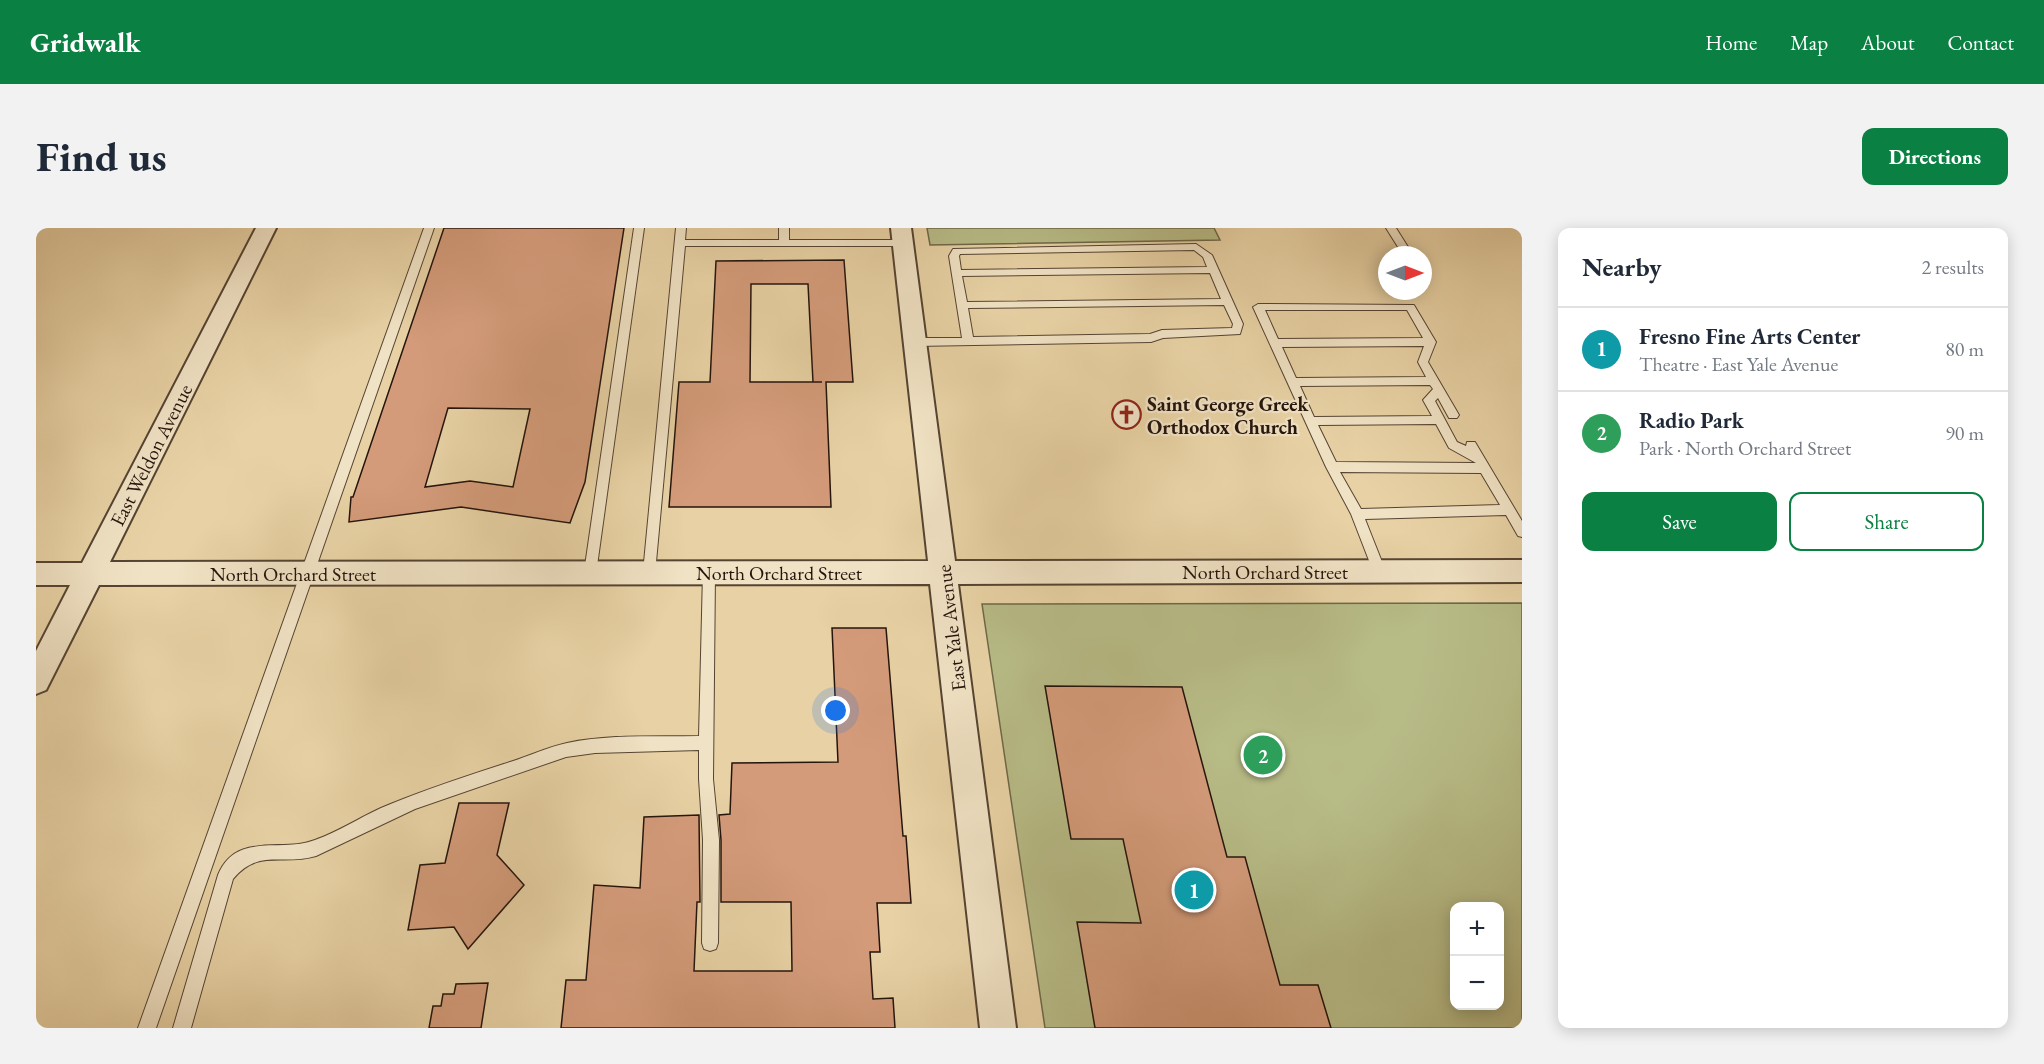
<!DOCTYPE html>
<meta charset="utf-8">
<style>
:root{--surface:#fff;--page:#f2f2f3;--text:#1f2937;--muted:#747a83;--line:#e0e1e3;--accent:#0b8043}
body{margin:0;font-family:"EB Garamond",serif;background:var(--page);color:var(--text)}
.controls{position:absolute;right:18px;bottom:18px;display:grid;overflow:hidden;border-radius:12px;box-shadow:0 3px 15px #0003}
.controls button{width:54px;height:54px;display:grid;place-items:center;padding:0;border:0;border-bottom:2px solid var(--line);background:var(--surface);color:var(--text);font:30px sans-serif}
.compass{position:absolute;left:1342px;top:18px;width:54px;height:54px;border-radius:50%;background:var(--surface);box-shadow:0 3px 15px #0003;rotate:90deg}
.you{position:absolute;left:800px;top:483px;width:21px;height:21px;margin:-15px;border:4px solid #fff;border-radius:50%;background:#1a73e8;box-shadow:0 0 0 9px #1a73e833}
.badge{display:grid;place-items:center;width:39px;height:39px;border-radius:50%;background:var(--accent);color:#fff;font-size:20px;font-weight:700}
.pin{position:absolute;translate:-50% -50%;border:3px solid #fff;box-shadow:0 2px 6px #0006}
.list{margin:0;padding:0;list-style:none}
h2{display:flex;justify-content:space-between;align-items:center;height:78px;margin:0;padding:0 24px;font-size:26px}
h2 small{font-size:20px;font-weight:400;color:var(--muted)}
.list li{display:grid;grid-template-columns:39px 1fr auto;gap:18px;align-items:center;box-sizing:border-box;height:84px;padding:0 24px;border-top:2px solid var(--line)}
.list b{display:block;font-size:22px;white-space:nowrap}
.list p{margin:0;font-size:20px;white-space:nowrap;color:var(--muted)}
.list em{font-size:20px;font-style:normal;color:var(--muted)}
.actions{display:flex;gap:12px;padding:18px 24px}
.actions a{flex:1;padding:14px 0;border:2px solid var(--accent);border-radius:12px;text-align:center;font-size:21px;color:var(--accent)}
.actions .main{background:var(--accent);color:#fff}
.map{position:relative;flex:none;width:1486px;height:800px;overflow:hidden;border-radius:12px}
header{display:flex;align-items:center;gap:36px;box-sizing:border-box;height:84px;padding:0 30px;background:var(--accent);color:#fff}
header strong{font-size:28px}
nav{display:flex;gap:33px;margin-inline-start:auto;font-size:21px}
.intro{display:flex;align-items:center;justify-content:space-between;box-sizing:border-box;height:144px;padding:0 36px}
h1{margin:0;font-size:42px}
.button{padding:15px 27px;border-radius:12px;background:var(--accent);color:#fff;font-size:21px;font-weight:700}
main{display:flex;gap:36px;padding:0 36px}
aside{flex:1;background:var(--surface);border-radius:12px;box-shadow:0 3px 15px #0003}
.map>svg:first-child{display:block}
.green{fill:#b7bb86;stroke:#6e6849;stroke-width:1.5;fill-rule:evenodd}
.building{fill:#d49b7a;stroke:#24140c;stroke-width:1.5;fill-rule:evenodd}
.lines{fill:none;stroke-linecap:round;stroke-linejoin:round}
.service-casing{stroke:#554432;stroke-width:2}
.minor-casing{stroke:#554432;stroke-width:4}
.service{fill:#f0e2c4;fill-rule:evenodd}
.minor{fill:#f0e2c4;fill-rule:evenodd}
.labels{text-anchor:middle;stroke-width:4.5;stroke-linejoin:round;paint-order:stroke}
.poi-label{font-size:20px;font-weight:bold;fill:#24140c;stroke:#f0e2c4;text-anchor:start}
.street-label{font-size:20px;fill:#24140c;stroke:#f0e2c4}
</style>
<header>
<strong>Gridwalk</strong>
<nav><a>Home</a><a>Map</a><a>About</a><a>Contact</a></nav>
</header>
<div class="intro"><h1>Find us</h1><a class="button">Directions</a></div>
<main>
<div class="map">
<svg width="1486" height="800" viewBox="0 0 1486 800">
<rect width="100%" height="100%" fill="#e8d2a5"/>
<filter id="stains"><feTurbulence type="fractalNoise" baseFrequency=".00333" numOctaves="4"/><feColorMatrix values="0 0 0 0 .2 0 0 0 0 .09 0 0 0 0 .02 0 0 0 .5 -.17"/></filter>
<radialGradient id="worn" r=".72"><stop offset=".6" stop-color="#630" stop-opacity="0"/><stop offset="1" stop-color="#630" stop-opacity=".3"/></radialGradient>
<g class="green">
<polygon points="891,0 1178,0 1184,12 894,17"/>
<path d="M 1486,375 L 1486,800 L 1009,800 L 946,376 ZM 1418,678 L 1464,678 L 1464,778 L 1418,778 Z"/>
</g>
<g class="building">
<path d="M 408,0 L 588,0 L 549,254 L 534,295 L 425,279 L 313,294 L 315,269 L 317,269 ZM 412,180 L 494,181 L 477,259 L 434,253 L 389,259 Z"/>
<path d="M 808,32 L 817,154 L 790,154 L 795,279 L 633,279 L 643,154 L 674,154 L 680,33 ZM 715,56 L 772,56 L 777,154 L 786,154 L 714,154 Z"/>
<polygon points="796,400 850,400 867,608 870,608 875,675 841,675 844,724 834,724 837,771 857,770 859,800 525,800 530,752 550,752 558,657 604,660 608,589 663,587 664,674 661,674 658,743 756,743 755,674 685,674 685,612 683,587 694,586 696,535 802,534"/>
<polygon points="1009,458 1146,459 1191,629 1209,629 1244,757 1282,757 1295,800 1059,800 1041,694 1105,695 1087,611 1035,611"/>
<polygon points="423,575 473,575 461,627 488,657 432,721 418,699 372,702 384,637 409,635"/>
<polygon points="452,755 445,800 393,800 397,778 405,778 407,766 418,766 420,756"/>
</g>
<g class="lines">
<defs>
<g id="service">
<polygon points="388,0 398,0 120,800 102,800"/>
<polygon points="598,0 608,0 560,345 559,349 549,349 548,345"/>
<polygon points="640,0 650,0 649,12 743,12 743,0 753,0 753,12 867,12 872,15 867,18 649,18 619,345 618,349 608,349 607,345"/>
<polygon points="1350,0 1360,0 1377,27 1367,27"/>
<path d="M 1160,16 L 1176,27 L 1207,96 L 1204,106 L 1127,110 L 1115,114 L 879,118 L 874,114 L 879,110 L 926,110 L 913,28 L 917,21 ZM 1158,22 L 1167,29 L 1171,39 L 925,42 L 923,28 L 924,26 ZM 1174,45 L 1185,71 L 931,74 L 926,48 ZM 1188,77 L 1197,96 L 1196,100 L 1126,102 L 1114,106 L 937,109 L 932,80 Z"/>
<path d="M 1222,76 L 1378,77 L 1400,114 L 1392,134 L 1423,187 L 1421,190 L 1413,190 L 1402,170 L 1399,173 L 1421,214 L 1430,218 L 1431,214 L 1439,214 L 1486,293 L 1486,309 L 1482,308 L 1470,287 L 1329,291 L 1350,344 L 1349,348 L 1339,348 L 1315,286 L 1290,239 L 1217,79 ZM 1229,82 L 1371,82 L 1387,110 L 1242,111 ZM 1388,118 L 1382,134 L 1390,149 L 1260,150 L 1246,119 ZM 1394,157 L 1397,161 L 1387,172 L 1396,188 L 1278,189 L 1264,158 ZM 1400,196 L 1413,220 L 1440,235 L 1300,234 L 1282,197 ZM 1304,244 L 1445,245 L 1464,277 L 1325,281 Z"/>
<path d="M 673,340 L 678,341 L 679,345 L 677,551 L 683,612 L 682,715 L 680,721 L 674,723 L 668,721 L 666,715 L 667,612 L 663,551 L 663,522 L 559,525 L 530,529 L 379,581 L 280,628 C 245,638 223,620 197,651 L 155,800 L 137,800 L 182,647 C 200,603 246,625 279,612 C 302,604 323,590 345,580 C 387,562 431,548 474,534 C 493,528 512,519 531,515 C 573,506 620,509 663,508 L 667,345 L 668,341 Z"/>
</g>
<polygon id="minor" points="220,0 240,0 74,334 892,333 855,0 875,0 919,333 1486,332 1486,354 922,356 980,800 944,800 894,356 63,357 10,462 0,466 0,423 34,357 0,357 0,335 46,335"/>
</defs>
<use href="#service" class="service-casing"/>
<use href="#minor" class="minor-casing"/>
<use href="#service" class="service"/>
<use href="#minor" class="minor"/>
</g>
<defs>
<symbol id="church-ring" viewBox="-11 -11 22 22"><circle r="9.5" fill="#f0e2c4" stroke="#8f2418" stroke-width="1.5"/><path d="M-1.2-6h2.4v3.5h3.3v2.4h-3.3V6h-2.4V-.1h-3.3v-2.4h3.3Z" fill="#8f2418"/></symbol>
</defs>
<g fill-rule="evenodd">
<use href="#church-ring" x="1074" y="170" width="33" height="33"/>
</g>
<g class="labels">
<g class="poi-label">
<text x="1111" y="183">Saint George Greek<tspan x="1111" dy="23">Orthodox Church</tspan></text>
</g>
<g class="street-label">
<text transform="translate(115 227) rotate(-63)" y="7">East Weldon Avenue</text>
<text x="1229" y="351">North Orchard Street</text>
<text x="743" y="352">North Orchard Street</text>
<text x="257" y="353">North Orchard Street</text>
<text transform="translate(915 400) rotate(-97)" y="7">East Yale Avenue</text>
</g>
</g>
<rect width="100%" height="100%" filter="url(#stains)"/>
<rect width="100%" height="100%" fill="url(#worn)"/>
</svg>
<div class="controls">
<button>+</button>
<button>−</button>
</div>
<svg class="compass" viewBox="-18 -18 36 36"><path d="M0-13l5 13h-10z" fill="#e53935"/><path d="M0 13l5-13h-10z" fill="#747a83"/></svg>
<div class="you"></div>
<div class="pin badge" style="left:1158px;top:662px;background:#0f9aa8">1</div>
<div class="pin badge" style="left:1227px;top:527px;background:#2e9e5b">2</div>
</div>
<aside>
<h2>Nearby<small>2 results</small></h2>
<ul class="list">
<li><span class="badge" style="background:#0f9aa8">1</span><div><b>Fresno Fine Arts Center</b><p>Theatre · East Yale Avenue</p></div><em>80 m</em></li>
<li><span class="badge" style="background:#2e9e5b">2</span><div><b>Radio Park</b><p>Park · North Orchard Street</p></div><em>90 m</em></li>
</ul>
<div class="actions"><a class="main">Save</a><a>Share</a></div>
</aside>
</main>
